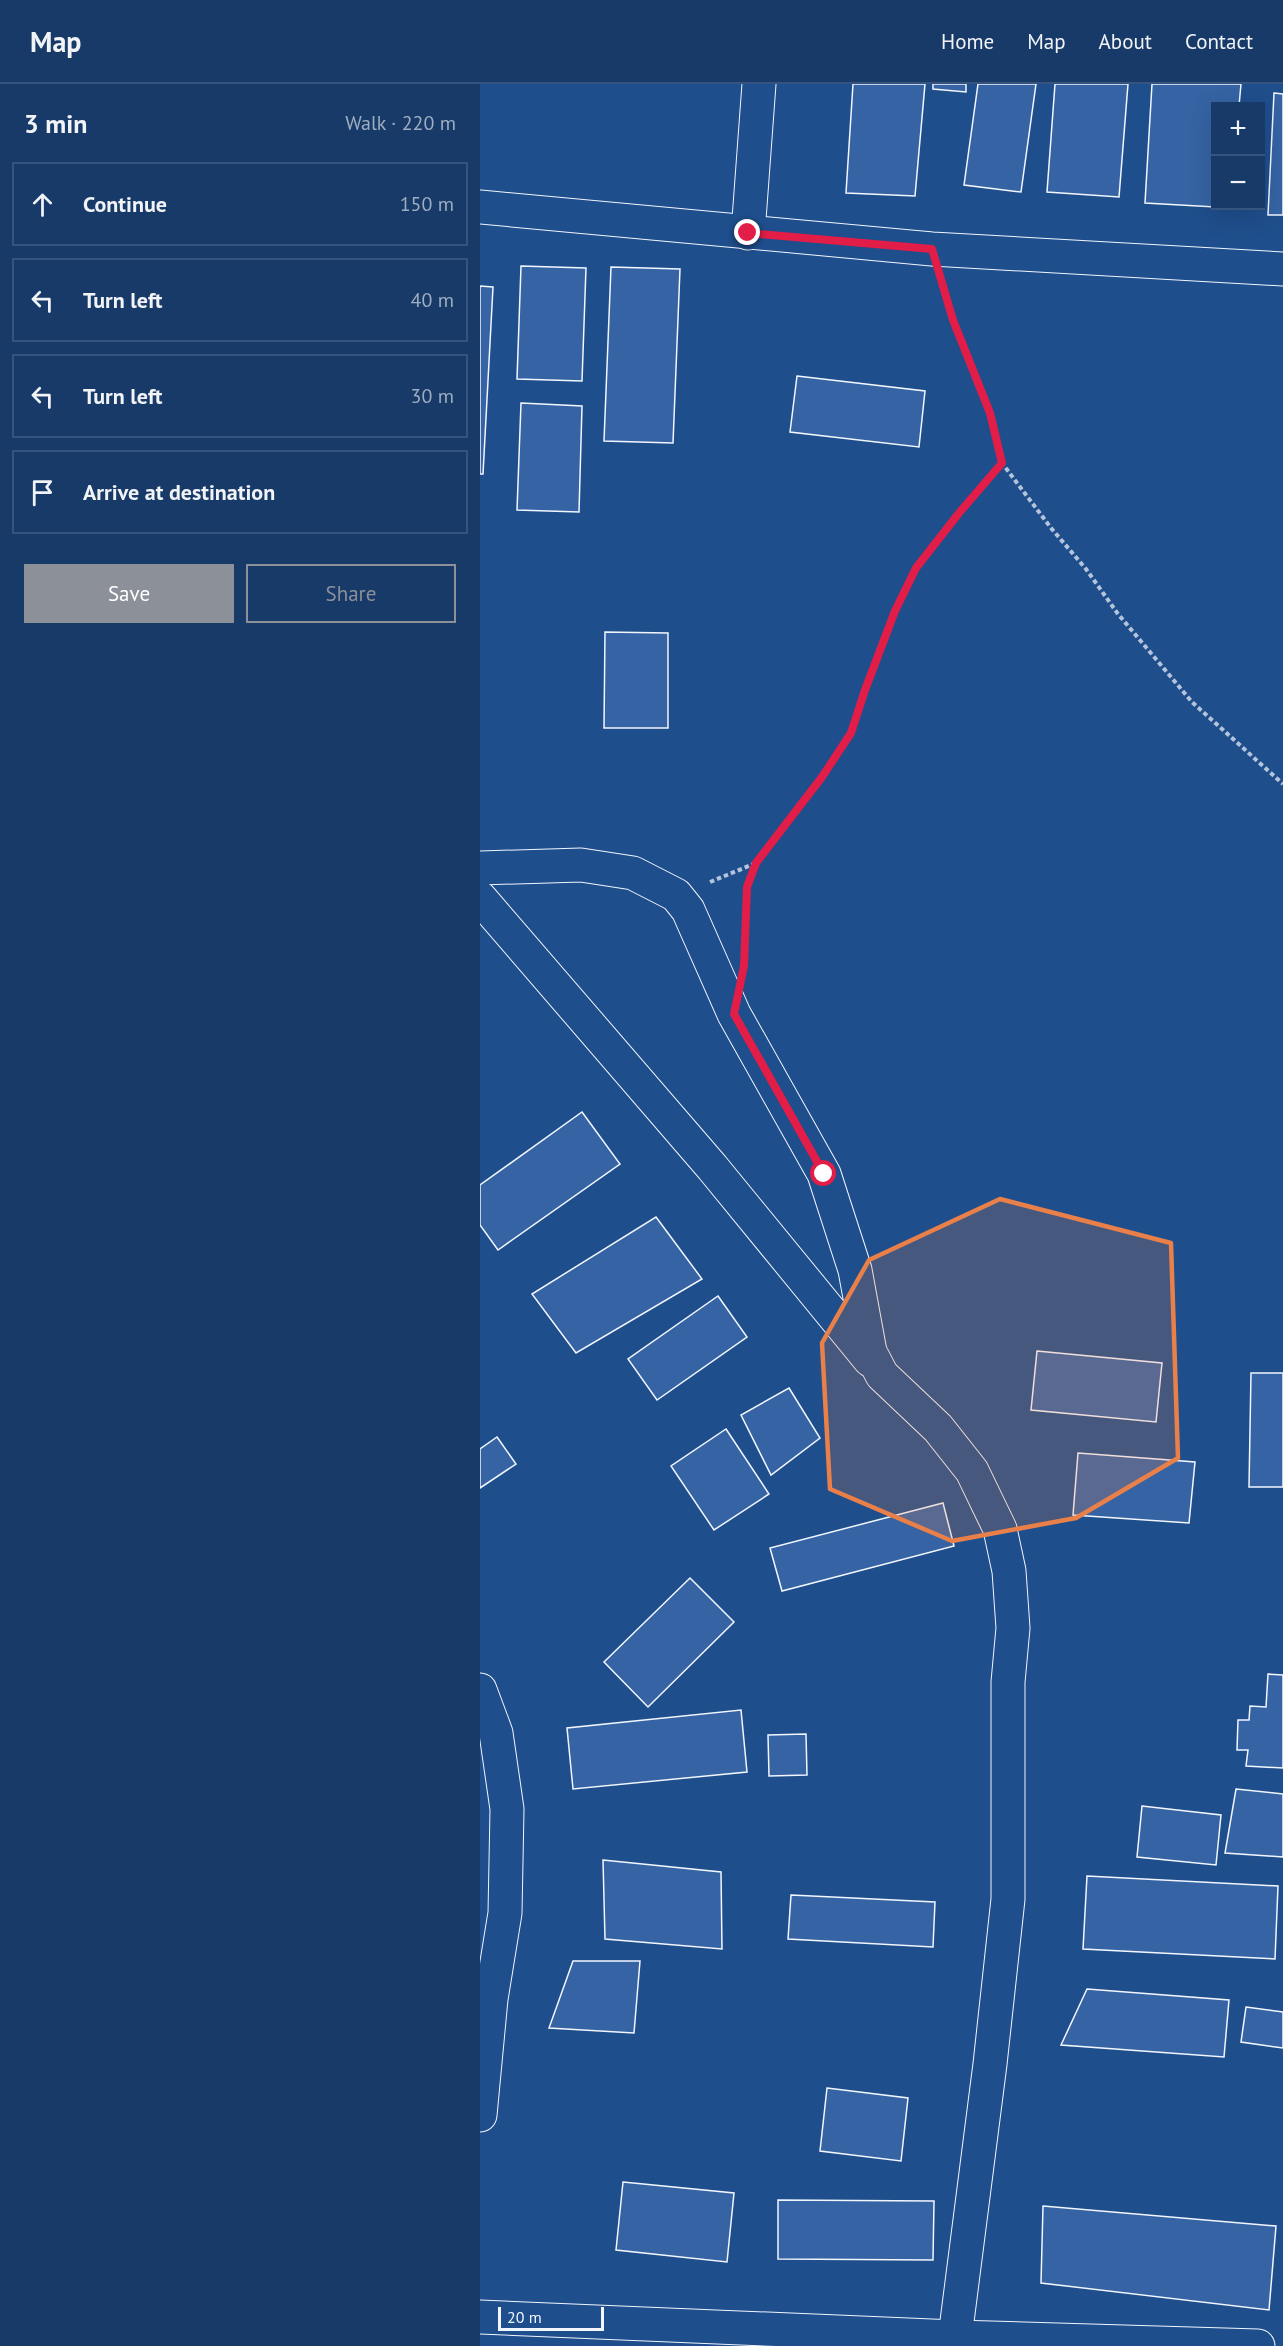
<!DOCTYPE html>
<meta charset="utf-8">
<style>
:root{--surface:#173a69;--page:#244571;--text:#f1f3f6;--muted:#9eadc0;--line:#36547d;--accent:#8c9099}
body{margin:0;font-family:"PT Sans",sans-serif;background:var(--page);color:var(--text)}
.controls{position:absolute;right:18px;top:18px;display:grid;overflow:hidden;border-radius:0px;box-shadow:0 6px 24px #0002}
.controls button{width:54px;height:54px;display:grid;place-items:center;padding:0;border:0;border-bottom:2px solid var(--line);background:var(--surface);color:var(--text);font:30px sans-serif}
.scale{position:absolute;left:18px;bottom:15px;width:106px;box-sizing:border-box;padding-left:6px;border:3px solid #f2f6ff;border-top:0;font-size:16px;line-height:21px;white-space:nowrap;color:#f2f6ff;-webkit-text-stroke:4px #1f4e8c;paint-order:stroke}
.stop{position:absolute;width:18px;height:18px;margin:-14px;border:4px solid #e11d48;border-radius:50%;background:#fff}
.stop.end{background:#e11d48;border-color:#fff;box-shadow:0 2px 6px #0008}
.list{margin:0;padding:0;list-style:none}
h2{display:flex;justify-content:space-between;align-items:center;height:78px;margin:0;padding:0 24px;font-size:26px}
h2 small{font-size:20px;font-weight:400;color:var(--muted)}
.list li{display:grid;grid-template-columns:39px 1fr auto;gap:18px;align-items:center;box-sizing:border-box;height:84px;margin:0 12px 12px;padding:0 12px;border:2px solid var(--line);border-radius:0px}
.list b{display:block;font-size:22px;white-space:nowrap}
.list em{font-size:20px;font-style:normal;color:var(--muted)}
.actions{display:flex;gap:12px;padding:18px 24px}
.actions a{flex:1;padding:14px 0;border:2px solid var(--accent);border-radius:0px;text-align:center;font-size:21px;color:var(--accent)}
.actions .main{background:var(--accent);color:#fff}
.icon{flex:none;width:33px;height:33px;fill:none;stroke:currentColor;stroke-width:2;stroke-linecap:round;stroke-linejoin:round}
.map{position:relative;flex:none;width:803px;height:2262px;overflow:hidden}
header{display:flex;align-items:center;gap:36px;box-sizing:border-box;height:84px;padding:0 30px;background:var(--surface);border-bottom:2px solid var(--line)}
header strong{font-size:28px}
nav{display:flex;gap:33px;margin-inline-start:auto;font-size:21px}
main{display:flex}
aside{flex:1;background:var(--surface)}
.map>svg:first-child{display:block}
.building{fill:#3563a3;stroke:#f2f6ff;stroke-width:1.5}
.lines{fill:none;stroke-linecap:round;stroke-linejoin:round}
.minor-casing{stroke:#f2f6ff;stroke-width:35}
.path{stroke:#b3c4dc;stroke-width:4;stroke-dasharray:4.5 3;stroke-linecap:butt}
.minor{stroke:#1f4e8c;stroke-width:33}
.route{stroke:#e11d48;stroke-width:8}
.marked{fill:#ea8049;fill-opacity:0.2;stroke:#ea8049;stroke-width:4.5;stroke-linejoin:round}
</style>
<header>
<strong>Map</strong>
<nav><a>Home</a><a>Map</a><a>About</a><a>Contact</a></nav>
</header>
<main>
<aside>
<h2>3 min<small>Walk · 220 m</small></h2>
<ul class="list">
<li><svg class="icon" aria-label="ahead" viewBox="0 0 24 24"><path d="M12 20V5M6 11l6-6 6 6"/></svg><div><b>Continue</b></div><em>150 m</em></li>
<li><svg class="icon" aria-label="left" viewBox="0 0 24 24"><path d="M17 20v-9H6M10 6l-5 5 5 5"/></svg><div><b>Turn left</b></div><em>40 m</em></li>
<li><svg class="icon" aria-label="left" viewBox="0 0 24 24"><path d="M17 20v-9H6M10 6l-5 5 5 5"/></svg><div><b>Turn left</b></div><em>30 m</em></li>
<li><svg class="icon" aria-label="arrive" viewBox="0 0 24 24"><path d="M6 21V4h12l-3 4 3 4H6"/></svg><div><b>Arrive at destination</b></div></li>
</ul>
<div class="actions"><a class="main">Save</a><a>Share</a></div>
</aside>
<div class="map">
<svg width="803" height="2262" viewBox="0 0 803 2262">
<rect width="100%" height="100%" fill="#1f4e8c"/>
<g class="building">
<polygon points="373,0 445,0 435,112 366,109"/>
<polygon points="453,0 486,0 486,8 453,5"/>
<polygon points="498,0 556,0 541,108 484,101"/>
<polygon points="575,0 648,0 639,113 567,108"/>
<polygon points="672,0 761,0 759,22 736,22 736,122 753,122 753,124 665,119"/>
<polygon points="794,9 803,10 803,131 788,131"/>
<polygon points="41,182 106,184 102,297 37,295"/>
<polygon points="131,183 200,185 193,359 124,357"/>
<polygon points="0,202 13,203 3,390 0,390"/>
<polygon points="317,292 445,307 439,363 310,348"/>
<polygon points="41,319 102,322 99,428 37,426"/>
<polygon points="125,548 188,549 188,644 124,644"/>
<polygon points="102,1028 140,1080 18,1166 0,1141 0,1101"/>
<polygon points="176,1133 222,1195 96,1269 52,1210"/>
<polygon points="238,1212 267,1253 177,1316 148,1275"/>
<polygon points="557,1267 682,1279 676,1338 551,1326"/>
<polygon points="771,1289 803,1289 803,1403 769,1403"/>
<polygon points="309,1304 340,1354 291,1391 261,1331"/>
<polygon points="246,1345 289,1410 234,1446 191,1382"/>
<polygon points="17,1353 36,1380 0,1404 0,1365"/>
<polygon points="598,1369 715,1378 709,1439 593,1431"/>
<polygon points="463,1419 474,1462 302,1507 290,1464"/>
<polygon points="210,1494 254,1538 168,1623 124,1578"/>
<polygon points="788,1590 803,1591 803,1684 766,1682 768,1666 757,1666 758,1636 769,1636 770,1622 786,1623"/>
<polygon points="261,1626 267,1688 93,1705 87,1644"/>
<polygon points="326,1650 327,1691 289,1692 288,1651"/>
<polygon points="756,1705 803,1710 803,1773 745,1769"/>
<polygon points="662,1722 741,1731 736,1781 657,1773"/>
<polygon points="123,1776 241,1788 242,1865 125,1855"/>
<polygon points="607,1792 798,1802 795,1875 603,1865"/>
<polygon points="311,1811 455,1818 453,1863 308,1855"/>
<polygon points="93,1877 160,1877 154,1949 69,1944"/>
<polygon points="607,1905 749,1916 744,1973 581,1961"/>
<polygon points="766,1923 803,1928 803,1964 761,1958"/>
<polygon points="347,2004 428,2014 421,2077 340,2067"/>
<polygon points="143,2098 254,2109 247,2178 136,2166"/>
<polygon points="298,2116 454,2117 453,2176 298,2175"/>
<polygon points="563,2122 796,2142 789,2226 561,2199"/>
</g>
<g class="lines">
<defs>
<g id="minor">
<polyline points="0,123 452,165 803,185"/>
<polyline points="268,149 279,0"/>
<polyline points="0,784 101,781 153,789 196,811 208,826 254,930 344,1090 375,1186 390,1268 402,1291 458,1344 492,1387 520,1445 529,1487 533,1544 528,1598 528,1815 510,1980 475,2253"/>
<polyline points="0,814 232,1083 390,1276"/>
<polyline points="0,1606 16,1649 27,1725 25,1829 11,1915 0,2031"/>
<polyline points="0,2233 475,2253 778,2262"/>
</g>
</defs>
<use href="#minor" class="minor-casing"/>
<g class="path">
<polyline points="463,200 473,236 510,329 522,379 571,444 606,485 638,530 712,618 803,700"/>
<polyline points="230,798 276,779"/>
<polyline points="264,866 267,803 276,779 342,693 371,649 385,606 415,527 436,485 479,429 522,379"/>
</g>
<use href="#minor" class="minor"/>
</g>
<g class="lines">
<polyline class="route" points="268,149 452,165 473,236 510,329 522,379 479,429 436,484 415,527 385,606 371,649 342,693 276,779 267,803 264,882 254,930 344,1090"/>
</g>
<path class="marked" d="M 520,1115 L 691,1159 L 698,1374 L 596,1434 L 472,1457 L 350,1405 L 342,1259 L 389,1176 Z"/>
</svg>
<div class="controls">
<button>+</button>
<button>−</button>
</div>
<div class="scale">20 m</div>
<div class="stop" style="left:344px;top:1090px"></div>
<div class="stop end" style="left:268px;top:149px"></div>
</div>
</main>
